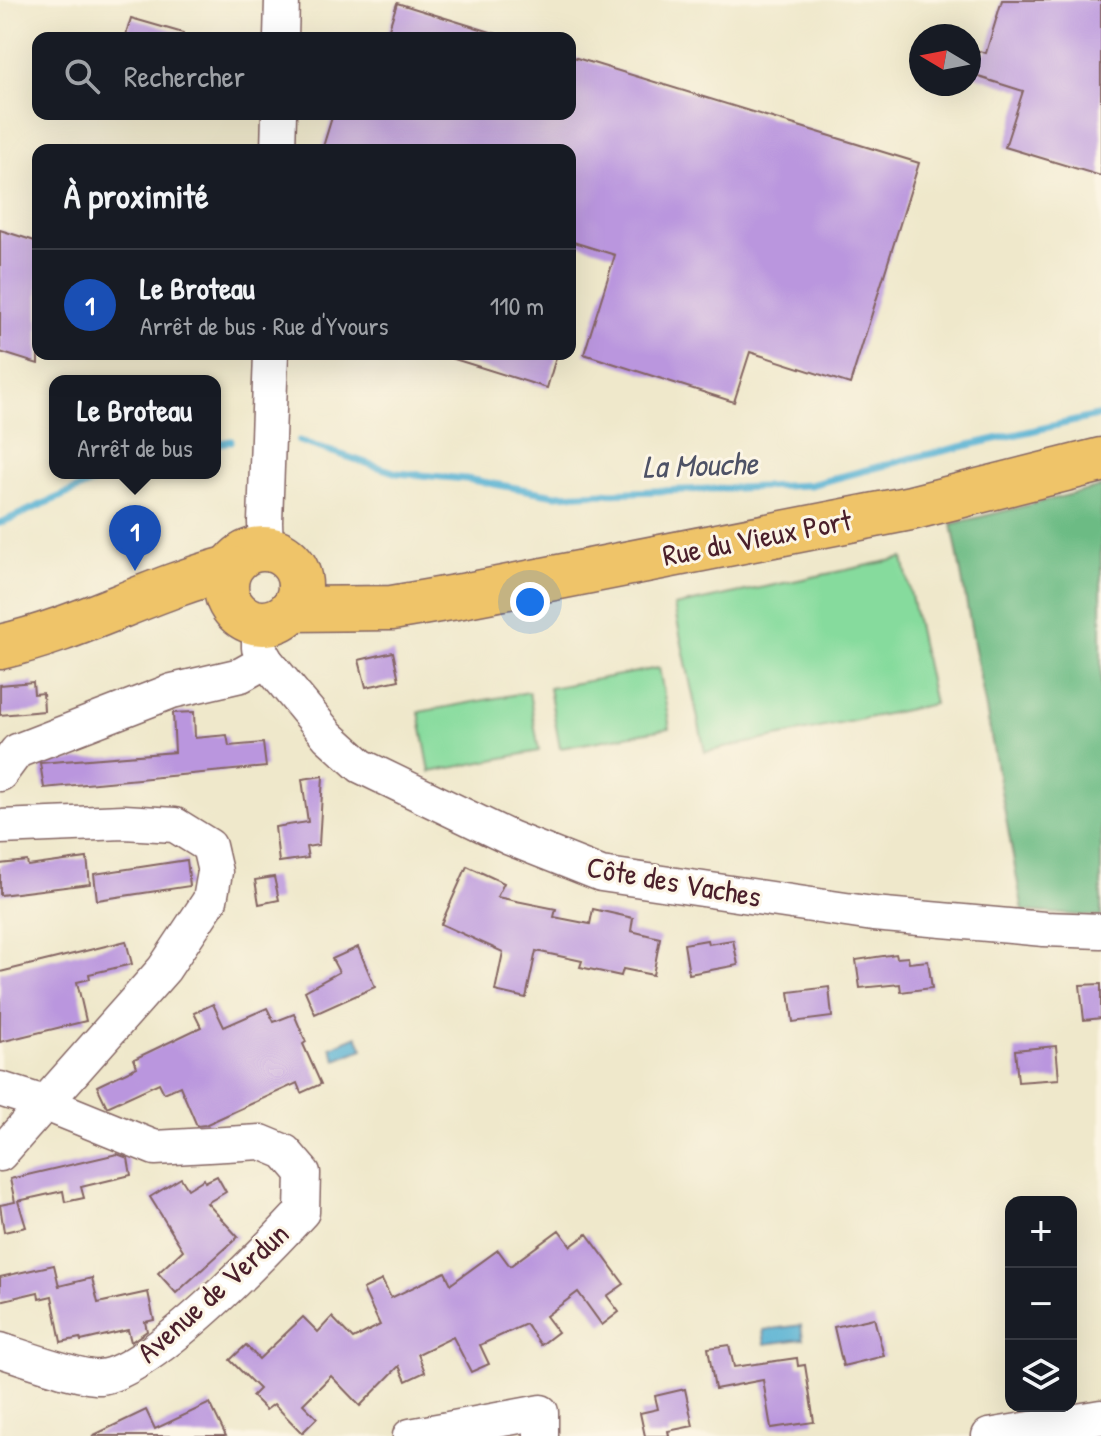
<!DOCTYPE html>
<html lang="fr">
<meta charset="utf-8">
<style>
:root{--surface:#171b24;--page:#242831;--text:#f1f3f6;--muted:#9ea1a6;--line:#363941;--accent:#d690ce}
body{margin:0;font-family:"Patrick Hand",sans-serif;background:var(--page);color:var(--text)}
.controls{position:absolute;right:24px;bottom:24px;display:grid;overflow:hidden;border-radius:16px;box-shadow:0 8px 32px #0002}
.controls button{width:72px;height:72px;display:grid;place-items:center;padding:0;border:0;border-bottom:2px solid var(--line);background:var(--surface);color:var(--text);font:40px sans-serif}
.compass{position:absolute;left:909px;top:24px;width:72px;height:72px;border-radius:50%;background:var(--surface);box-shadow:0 8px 32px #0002;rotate:280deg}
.you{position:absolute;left:530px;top:602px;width:28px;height:28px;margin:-20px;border:6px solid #fff;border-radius:50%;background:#1a73e8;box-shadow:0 0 0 12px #1a73e833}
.badge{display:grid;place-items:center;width:52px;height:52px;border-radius:50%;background:var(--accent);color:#fff;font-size:26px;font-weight:700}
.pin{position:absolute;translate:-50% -66px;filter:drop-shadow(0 2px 4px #0008)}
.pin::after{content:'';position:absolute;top:42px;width:28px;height:24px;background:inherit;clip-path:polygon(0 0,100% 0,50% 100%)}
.popup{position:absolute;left:49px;top:375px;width:172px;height:104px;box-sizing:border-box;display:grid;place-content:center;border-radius:16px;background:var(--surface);filter:drop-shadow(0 2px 6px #0005);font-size:26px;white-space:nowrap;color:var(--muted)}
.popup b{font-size:30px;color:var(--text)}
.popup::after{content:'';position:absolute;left:50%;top:100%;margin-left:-16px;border:16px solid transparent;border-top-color:var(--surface)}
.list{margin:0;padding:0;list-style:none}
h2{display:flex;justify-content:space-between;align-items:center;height:104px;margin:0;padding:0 32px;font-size:34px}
h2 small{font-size:26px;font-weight:400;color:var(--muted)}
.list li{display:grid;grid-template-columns:52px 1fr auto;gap:24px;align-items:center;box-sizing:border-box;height:112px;padding:0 32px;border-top:2px solid var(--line)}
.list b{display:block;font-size:30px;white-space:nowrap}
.list p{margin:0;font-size:26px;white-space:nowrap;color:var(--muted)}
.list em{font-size:26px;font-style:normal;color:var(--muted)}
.icon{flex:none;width:44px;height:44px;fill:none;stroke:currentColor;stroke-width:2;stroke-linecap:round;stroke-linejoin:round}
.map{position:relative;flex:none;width:1101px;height:1436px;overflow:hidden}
.search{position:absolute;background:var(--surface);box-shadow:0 8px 32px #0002;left:32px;top:32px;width:544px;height:88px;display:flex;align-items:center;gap:20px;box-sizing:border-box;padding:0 28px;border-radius:16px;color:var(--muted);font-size:30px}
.panel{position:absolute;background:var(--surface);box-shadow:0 8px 32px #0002;left:32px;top:144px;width:544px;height:216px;border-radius:16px}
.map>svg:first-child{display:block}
.green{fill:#86db9d;stroke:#687d64;stroke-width:2}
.forest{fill:#6cbb84;stroke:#5b6d58;stroke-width:2}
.water{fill:#55b1d3;stroke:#50687f;stroke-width:2}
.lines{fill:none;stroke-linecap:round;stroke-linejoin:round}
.stream{stroke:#55b1d3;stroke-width:7}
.building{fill:#ba96de}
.minor-casing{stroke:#846563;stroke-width:37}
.major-casing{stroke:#846563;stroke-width:47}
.minor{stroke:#fff;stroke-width:34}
.major{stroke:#efc469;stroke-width:44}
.labels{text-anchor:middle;stroke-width:6;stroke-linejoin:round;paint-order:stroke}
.street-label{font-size:30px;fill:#4a1f2b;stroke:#fcf5e5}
.water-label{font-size:32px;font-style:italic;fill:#4e5266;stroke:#fcf5e5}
</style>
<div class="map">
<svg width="1101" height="1436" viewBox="0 0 1101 1436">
<rect width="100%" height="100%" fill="#fcf5e5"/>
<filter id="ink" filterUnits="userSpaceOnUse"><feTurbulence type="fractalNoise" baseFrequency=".0125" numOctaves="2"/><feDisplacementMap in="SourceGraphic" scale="16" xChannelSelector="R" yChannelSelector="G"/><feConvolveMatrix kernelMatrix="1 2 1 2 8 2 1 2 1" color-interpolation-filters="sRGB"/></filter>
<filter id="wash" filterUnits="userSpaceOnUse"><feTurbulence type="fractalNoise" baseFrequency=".006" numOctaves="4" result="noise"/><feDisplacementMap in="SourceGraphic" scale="32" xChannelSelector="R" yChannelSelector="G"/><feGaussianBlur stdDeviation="1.8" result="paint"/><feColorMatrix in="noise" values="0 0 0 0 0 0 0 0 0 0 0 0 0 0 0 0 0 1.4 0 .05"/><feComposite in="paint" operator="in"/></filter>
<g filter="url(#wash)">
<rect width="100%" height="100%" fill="#efe8cb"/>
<g class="green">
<polygon points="903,558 934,704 705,752 674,606"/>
<polygon points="659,668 670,728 560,748 549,688"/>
<polygon points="529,692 539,751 430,772 419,712"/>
</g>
<polygon class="forest" points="1101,487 1101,917 1023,911 952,524"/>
<g class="water">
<polygon points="357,1036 363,1049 336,1060 331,1047"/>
<polygon points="801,1325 803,1339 765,1344 763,1330"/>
</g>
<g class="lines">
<g class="stream">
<polyline points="299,441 397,473 466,479 555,495 810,485 908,459 1101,415"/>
<polyline points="215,444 231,441"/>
<polyline points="0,523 114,473"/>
</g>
</g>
<g id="blocks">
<g class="building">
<polygon points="1002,0 1101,0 1101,176 1005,147 1023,91 969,74 969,48 986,53"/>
<polygon points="397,3 497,34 496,38 386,38"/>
<polygon points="131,18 183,33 182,38 125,38"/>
<polygon points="570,56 919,163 850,384 750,352 734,402 584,354 615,255 570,241 570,150 322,150 333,114 570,114"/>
<polygon points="0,230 38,242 38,364 0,352"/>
<polygon points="451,354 557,354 547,388 451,358"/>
<polygon points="393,652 399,680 366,687 359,660"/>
<polygon points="33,682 34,694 43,693 44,711 0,715 0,685"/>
<polygon points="194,712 195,738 227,735 229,746 263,743 266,767 44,788 40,763 175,752 173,713"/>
<polygon points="323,776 319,845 306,847 308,858 279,862 275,827 308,822 302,779"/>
<polygon points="87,858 90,884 0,895 0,864 27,861 28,866"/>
<polygon points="187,860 190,886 97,900 94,874"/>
<polygon points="467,866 504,883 497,897 556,909 554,917 590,924 593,909 633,918 631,931 660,938 653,975 623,969 621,976 580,967 582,961 536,951 526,998 495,991 503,952 441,924"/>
<polygon points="274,877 279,900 259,904 255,880"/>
<polygon points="707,940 708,944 733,940 738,965 689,974 684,944"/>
<polygon points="126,941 132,964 89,974 90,979 77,982 86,1021 0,1042 0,972"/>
<polygon points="358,947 375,987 315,1014 305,991 339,972 332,959"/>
<polygon points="896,954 897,958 908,957 909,963 928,961 932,988 901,992 900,984 860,988 856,960"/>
<polygon points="1101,984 1101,1018 1084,1020 1080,985"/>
<polygon points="829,987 832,1017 793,1022 789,992"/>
<polygon points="213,1004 224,1027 267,1008 274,1022 294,1014 306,1042 303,1044 321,1084 301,1093 297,1083 205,1125 197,1126 180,1086 164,1093 159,1083 107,1107 97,1086 137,1067 134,1059 201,1027 194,1013"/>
<polygon points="1056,1046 1059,1079 1018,1082 1015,1050"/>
<polygon points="117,1154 128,1158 131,1175 81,1187 84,1198 65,1202 63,1191 18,1201 26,1227 4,1232 0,1205 15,1202 10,1179"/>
<polygon points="217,1176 226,1192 207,1203 238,1237 176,1293 158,1273 183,1250 150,1197 181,1178 188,1189 204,1179 205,1182"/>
<polygon points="559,1230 571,1246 587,1234 624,1284 607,1296 619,1312 602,1325 578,1292 546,1316 558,1332 541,1345 526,1324 480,1345 489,1364 471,1372 453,1337 418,1354 425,1372 406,1381 399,1366 360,1406 331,1376 303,1404 317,1418 302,1433 274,1404 266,1410 252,1396 259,1389 230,1360 246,1345 259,1359 303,1317 318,1332 332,1317 353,1339 380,1325 363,1289 382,1280 391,1298 445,1272 451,1284 498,1250 510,1266"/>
<polygon points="54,1265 59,1286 92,1278 98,1303 148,1292 154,1320 145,1322 147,1331 131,1342 128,1330 81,1341 80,1338 61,1342 52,1296 39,1299 38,1292 0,1301 0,1277"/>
<polygon points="874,1318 884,1356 843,1366 834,1327"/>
<polygon points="729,1345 734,1367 797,1358 798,1366 805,1365 814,1422 771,1428 763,1380 715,1389 708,1348"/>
<polygon points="685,1389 693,1426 668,1431 669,1436 645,1436 640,1413 658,1409 655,1396"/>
<polygon points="210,1403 226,1436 92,1436 146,1410 155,1429"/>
</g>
</g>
</g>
<g filter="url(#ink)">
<use href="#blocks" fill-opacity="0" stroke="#846563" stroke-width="2"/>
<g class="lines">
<defs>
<g id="minor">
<polyline points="281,38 282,0"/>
<polyline points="278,150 279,114"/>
<polyline points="266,548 265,522 271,354"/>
<polyline points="259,623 259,648 266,661 328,736 361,766 510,838 601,874 873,914 1044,929 1101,931"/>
<polyline points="0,774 17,751 172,691 241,675 266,661"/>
<polyline points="0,827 124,822 175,825 209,846 215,872 210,900 164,969 0,1154"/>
<path d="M 0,1089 L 44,1103 L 155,1148 L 261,1142 L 285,1152 L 303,1173 L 302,1212 C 266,1251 150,1373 100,1377 C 83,1379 19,1356 0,1350"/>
<polyline points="410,1436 541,1412 541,1436"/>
<polyline points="989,1436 1101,1417"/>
</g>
<g id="major">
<circle cx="263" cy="586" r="37"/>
<polyline points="292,609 392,608 462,596 911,508 1101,460"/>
<path d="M 0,647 C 80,629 151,588 230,568"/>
</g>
</defs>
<use href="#minor" class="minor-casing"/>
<use href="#major" class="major-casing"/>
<use href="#minor" class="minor"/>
<use href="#major" class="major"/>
</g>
</g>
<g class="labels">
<g class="street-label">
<text transform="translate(757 538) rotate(-11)" y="10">Rue du Vieux Port</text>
<text transform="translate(674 882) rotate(10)" y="10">Côte des Vaches</text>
<text transform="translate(213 1293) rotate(-42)" y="10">Avenue de Verdun</text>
</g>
<g class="water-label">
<text transform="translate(700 465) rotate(-2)" y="11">La Mouche</text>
</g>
</g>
</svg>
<div class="controls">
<button>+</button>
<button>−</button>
<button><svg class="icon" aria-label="layers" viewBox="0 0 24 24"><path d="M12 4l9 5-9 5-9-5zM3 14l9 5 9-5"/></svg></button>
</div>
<svg class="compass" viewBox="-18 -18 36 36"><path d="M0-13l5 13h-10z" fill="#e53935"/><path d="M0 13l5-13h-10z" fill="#9ea1a6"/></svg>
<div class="you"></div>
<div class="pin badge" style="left:135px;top:571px;background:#1a4fb4">1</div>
<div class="popup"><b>Le Broteau</b>Arrêt de bus</div>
<div class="search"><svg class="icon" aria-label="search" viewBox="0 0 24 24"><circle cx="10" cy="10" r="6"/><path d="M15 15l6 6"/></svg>Rechercher</div>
<section class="panel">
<h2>À proximité<small></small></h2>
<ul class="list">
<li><span class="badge" style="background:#1a4fb4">1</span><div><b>Le Broteau</b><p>Arrêt de bus · Rue d'Yvours</p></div><em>110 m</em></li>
</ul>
</section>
</div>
